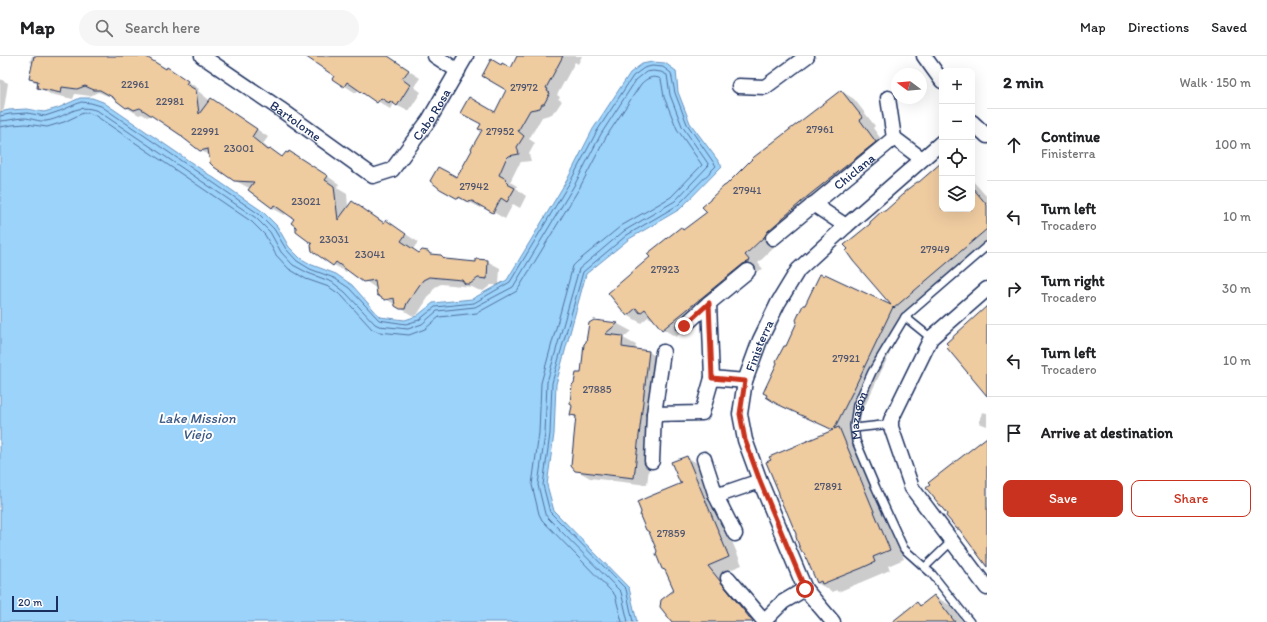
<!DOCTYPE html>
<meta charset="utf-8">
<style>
:root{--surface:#fff;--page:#f6f6f6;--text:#202124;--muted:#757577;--line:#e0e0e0;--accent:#c8321e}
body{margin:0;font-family:Itim,sans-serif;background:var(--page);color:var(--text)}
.controls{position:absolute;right:12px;top:12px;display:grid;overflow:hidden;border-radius:8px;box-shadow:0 4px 16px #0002}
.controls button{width:36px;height:36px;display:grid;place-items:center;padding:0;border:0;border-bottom:1px solid var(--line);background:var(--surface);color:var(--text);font:20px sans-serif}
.compass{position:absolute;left:891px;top:12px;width:36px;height:36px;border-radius:50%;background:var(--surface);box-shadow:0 4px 16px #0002;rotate:286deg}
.scale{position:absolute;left:12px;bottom:10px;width:46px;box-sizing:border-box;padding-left:4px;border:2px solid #1b2f5e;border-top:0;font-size:11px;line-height:14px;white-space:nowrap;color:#1b2f5e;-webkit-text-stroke:3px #fff;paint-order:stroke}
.stop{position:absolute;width:12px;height:12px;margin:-9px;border:3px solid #c8321e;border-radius:50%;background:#fff}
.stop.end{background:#c8321e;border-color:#fff;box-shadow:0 1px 4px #0008}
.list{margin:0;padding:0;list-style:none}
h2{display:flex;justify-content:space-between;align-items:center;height:52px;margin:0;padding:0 16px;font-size:17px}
h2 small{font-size:13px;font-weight:400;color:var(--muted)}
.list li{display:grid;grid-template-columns:26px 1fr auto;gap:12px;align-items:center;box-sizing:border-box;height:72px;padding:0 16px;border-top:1px solid var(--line)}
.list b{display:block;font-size:15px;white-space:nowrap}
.list p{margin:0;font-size:13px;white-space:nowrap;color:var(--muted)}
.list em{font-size:13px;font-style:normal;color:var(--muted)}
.actions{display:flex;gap:8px;padding:12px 16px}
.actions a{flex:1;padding:9px 0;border:1px solid var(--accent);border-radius:8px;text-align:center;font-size:14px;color:var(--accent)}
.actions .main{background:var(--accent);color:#fff}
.icon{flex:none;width:22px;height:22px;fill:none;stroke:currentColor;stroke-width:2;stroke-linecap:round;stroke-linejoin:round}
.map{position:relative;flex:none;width:987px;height:566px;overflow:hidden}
header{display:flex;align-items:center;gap:24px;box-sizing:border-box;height:56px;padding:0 20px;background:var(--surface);border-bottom:1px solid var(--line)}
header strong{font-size:19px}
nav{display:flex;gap:22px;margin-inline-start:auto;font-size:14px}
.search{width:280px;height:36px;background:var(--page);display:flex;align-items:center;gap:10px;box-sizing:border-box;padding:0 14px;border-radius:22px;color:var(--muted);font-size:15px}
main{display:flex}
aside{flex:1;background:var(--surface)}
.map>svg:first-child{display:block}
.water{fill:#9cd3fb;stroke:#6891bc}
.shadow{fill:#0003}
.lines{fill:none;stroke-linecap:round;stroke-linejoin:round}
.shore{stroke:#4f719d;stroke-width:1}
.building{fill:#efcba0;stroke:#1b2f5e}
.service-casing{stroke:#1b2f5e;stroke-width:10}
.minor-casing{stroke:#1b2f5e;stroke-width:17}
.service{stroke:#fff;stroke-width:7}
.minor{stroke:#fff;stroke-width:14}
.route{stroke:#c8321e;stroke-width:5}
.labels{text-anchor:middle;stroke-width:4;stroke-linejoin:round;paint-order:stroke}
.number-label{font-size:11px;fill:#50566e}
.street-label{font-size:13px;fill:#1b2f5e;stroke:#fff}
.water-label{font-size:14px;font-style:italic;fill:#3b5885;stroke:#fff}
</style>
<header>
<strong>Map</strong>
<div class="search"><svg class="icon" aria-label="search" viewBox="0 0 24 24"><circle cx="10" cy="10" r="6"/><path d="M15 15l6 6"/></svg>Search here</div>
<nav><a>Map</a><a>Directions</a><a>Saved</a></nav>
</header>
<main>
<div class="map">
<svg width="987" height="566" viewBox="0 0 987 566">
<rect width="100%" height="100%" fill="#fff"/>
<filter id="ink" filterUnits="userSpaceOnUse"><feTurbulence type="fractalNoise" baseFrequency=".025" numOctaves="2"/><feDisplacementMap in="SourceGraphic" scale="8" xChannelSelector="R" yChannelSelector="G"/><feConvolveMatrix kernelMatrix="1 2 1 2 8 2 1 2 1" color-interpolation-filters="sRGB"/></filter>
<g filter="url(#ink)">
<polygon class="water" points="652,6 665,7 676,15 678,36 690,67 722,110 680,153 629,183 586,218 556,328 554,378 547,429 554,455 629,532 637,566 0,566 0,56 9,54 27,53 44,56 58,52 80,42 92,42 103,46 262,155 277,170 289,191 300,202 312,209 336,218 352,229 380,261 405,264 417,260 433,247 472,243 507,224 567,124 593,73 630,17 642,8"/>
<g class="shadow">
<polygon points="32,0 143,0 167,14 168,12 180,20 199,33 198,35 208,43 209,47 211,43 224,50 268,81 263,88 271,95 283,102 302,103 339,128 337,132 347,138 348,152 352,146 385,167 398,173 418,186 413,193 420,198 427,196 434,199 441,200 449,205 477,207 487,205 500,212 499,229 491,229 483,235 478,234 472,231 441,228 435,231 417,259 413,260 386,243 377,233 348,213 346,216 334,209 313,188 295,162 286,156 285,159 272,152 249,134 251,132 247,131 234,124 210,100 200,94 152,59 147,61 142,58 139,59 127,52 113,40 108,40 98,36 90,40 75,38 73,43 50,38 38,31 39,28 30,23 34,7 30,6"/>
<polygon points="306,0 386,0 420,22 414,31 421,36 409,55 393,48 390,53 359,33 356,37 345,30 334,22 335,20"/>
<polygon points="519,0 582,0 578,8 575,6 557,39 560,41 558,43 562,45 556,54 554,55 552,58 542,61 529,83 535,87 529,98 531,105 521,106 518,110 510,126 517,130 516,132 519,134 519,135 526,140 520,152 513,148 505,163 485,151 481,152 471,147 470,148 441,132 457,123 496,57 507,33 502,11 511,13"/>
<polygon points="0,23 8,27 4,53 0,57"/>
<polygon points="841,35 854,43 875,70 873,72 889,94 781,183 778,188 758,207 763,213 756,216 676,281 663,273 654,264 648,261 641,267 627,259 651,202 681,173 684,175 708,156 726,130"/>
<polygon points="942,108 942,153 972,153 972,124 987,141 987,195 910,260 908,259 851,379 854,381 904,503 888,510 890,514 838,536 836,534 833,536 817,527 834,374 782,350 786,290 806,249 825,219 895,252 854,204 885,156"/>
<polygon points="594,265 618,268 631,275 623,282 636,289 635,294 649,296 662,304 647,429 590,422 576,414 576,362 572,359"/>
<polygon points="982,356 987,357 987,370 979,367"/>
<polygon points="687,401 700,409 742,509 720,518 760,566 673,566 683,428"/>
<polygon points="934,540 950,549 963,566 893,566 917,547 922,550"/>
</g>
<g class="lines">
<g class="shore">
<polyline points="0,60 10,58 27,57 45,60 60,55 81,46 91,47 101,50 259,158 274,173 286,193 297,205 310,213 334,222 349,232 379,264 406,268 419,264 435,251 474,247 510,226 570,126 597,75 633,20 644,12 652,10 663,11 671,17 675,37 687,68 716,110 678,149 627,179 583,216 552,327 550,378 543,429 550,456 626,533 633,566"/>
<path d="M 0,65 C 8,65 16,62 24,62 C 31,62 39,66 46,65 C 67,62 75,46 98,55 L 256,162 L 270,176 L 281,196 L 293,209 L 308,217 L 332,226 L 345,236 L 375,268 L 379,270 L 408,273 L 422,268 L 437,255 L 475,251 L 513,231 L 575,128 L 601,78 L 636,24 L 646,16 L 653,15 L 661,16 L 667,19 L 670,39 L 682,70 L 709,109 L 675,145 L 624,175 L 579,213 L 547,326 L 545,378 L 538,429 L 545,458 L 548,462 L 621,536 L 628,566"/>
<path d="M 0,71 L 12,69 L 26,68 L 47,71 L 64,66 L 83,57 L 89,57 L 96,60 L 252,166 L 265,179 L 276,199 L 289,213 L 306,223 L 329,231 L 342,240 L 372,273 L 379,276 L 409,279 L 425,273 L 439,261 L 477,257 L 517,235 L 580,131 L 606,81 L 641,28 C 647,22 653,19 661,23 L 664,41 L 677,73 L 702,109 L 671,141 L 621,170 L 577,206 L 573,210 L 541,327 L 539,377 L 532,429 L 539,458 L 542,464 L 615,539 L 622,566"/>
</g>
</g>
<g class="building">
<polygon points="34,0 145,0 166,13 167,11 188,25 186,28 196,34 199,58 211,42 257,73 252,81 268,94 271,93 282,101 286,96 288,97 289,95 328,120 325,124 334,130 338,164 352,145 384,167 386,164 406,178 401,185 419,197 422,194 428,195 430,198 441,199 445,203 476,206 476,203 488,204 487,223 478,222 470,228 465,228 462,224 429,221 423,224 407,247 405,253 400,253 395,250 394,242 385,244 377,239 375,224 363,226 336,206 333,210 312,195 311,189 312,188 296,176 296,171 291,167 294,163 274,149 272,152 248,134 254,126 234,125 214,111 210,107 208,93 200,95 182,81 182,80 140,52 134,54 129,51 126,52 114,43 114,42 100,34 94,34 85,30 77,33 62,31 61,37 37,32 38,25 29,23"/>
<polygon points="305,0 388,0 409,14 402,23 410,29 397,50 390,45 389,47 381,42 377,47 347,26 344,31 332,23 334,20"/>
<polygon points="517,0 563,0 546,32 548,33 547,35 550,37 544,48 542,48 540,52 530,54 518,75 524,80 517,91 519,98 509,100 506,103 499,119 506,123 505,124 508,127 507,128 515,132 507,146 501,142 493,157 472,145 468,146 459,141 458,143 440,133 430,125 438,111 457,121 472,94 471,93 482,74 478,73 481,68 460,57 469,41 495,56 506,34 482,20 491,3 501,9 502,7 511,12"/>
<polygon points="841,34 863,62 860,64 876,86 808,140 768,175 765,180 745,199 750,205 743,208 662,274 645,253 640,257 636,252 627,260 608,237 650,201 647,198 681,171 683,174 707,156 702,151 710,144 711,142 724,130 726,129 754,101"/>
<polygon points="942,106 942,153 972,153 972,131 987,149 987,173 894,252 893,251 852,337 834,373 839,371 890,494 873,501 875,506 862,512 822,528 821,525 817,527 804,497 802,496 799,490 796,481 796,478 786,454 785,454 778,439 779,437 766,406 771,404 769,401 833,374 777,348 766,341 767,339 763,337 777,307 776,305 784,290 786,290 797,266 796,264 803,249 805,249 820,218 824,220 825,218 891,249 853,205 846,195 848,193 844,189 870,168 870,166 882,155 885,155 904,138 904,136 913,129 917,126 919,126"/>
<polygon points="987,250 987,340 947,292 949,290 946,287"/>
<polygon points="594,264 618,267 605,278 623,280 622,291 649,295 634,422 575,415 571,410 576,360 570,359 572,350 570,347 572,329 574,327 576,317 581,317 584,288 586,286 589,267"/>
<polygon points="987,381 987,511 959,473 957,473 952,467 946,460 947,458 926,432 930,429 928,427"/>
<polygon points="687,400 729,501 708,510 753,566 672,566 660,551 661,544 674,534 665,514 662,513 656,498 657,495 649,476 646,474 640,460 641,456 637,446 648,441 682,427 680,427 671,406"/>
<polygon points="934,539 955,566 892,566 917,546 920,550"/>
</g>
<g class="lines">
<defs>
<g id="service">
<polyline points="905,261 931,282"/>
<polyline points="855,372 891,368"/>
<polyline points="925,511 952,485"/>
<path id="s1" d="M 970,566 L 932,518 L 904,493 L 876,432 L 856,385 L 854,370 L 857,349 L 872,316 L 905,261 L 987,190"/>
</g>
<g id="minor">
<path id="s2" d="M 202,0 L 280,53 L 373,120 L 392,114 L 429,64 L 466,0"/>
<polyline points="435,0 458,15"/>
<polyline points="924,0 942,25"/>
<polyline points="739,30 765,31 807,0"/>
<polyline points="972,66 987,80"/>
<polyline points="894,82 922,103"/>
<polyline points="813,148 846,170"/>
<path id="s3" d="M 773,182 L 894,82 L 888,42"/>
<polyline points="987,233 931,282 891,364 891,371 912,432 987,532"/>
<polyline points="709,247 712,322"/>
<polyline points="684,270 709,247 748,215"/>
<polyline points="654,358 702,357 712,322 745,325"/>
<polyline points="704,403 716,440 735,478"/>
<polyline points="652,405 654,358 663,296"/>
<polyline points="716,440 760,425"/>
<polyline points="728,522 765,566"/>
<polyline points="764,565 783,546 805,533"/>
<path id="s4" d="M 833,566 L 805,533 L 760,425 L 745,384 L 740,358 L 745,325 L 760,284 L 778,247 L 798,214 L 846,170 L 942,86"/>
</g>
</defs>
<use href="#service" class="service-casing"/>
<use href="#minor" class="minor-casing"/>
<use href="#service" class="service"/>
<use href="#minor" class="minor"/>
</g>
</g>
<g class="lines" filter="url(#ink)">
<polyline class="route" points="684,270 709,247 712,322 745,325 740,358 745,384 760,425 805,533"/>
</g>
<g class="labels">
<g class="number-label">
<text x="135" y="32">22961</text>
<text x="524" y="35">27972</text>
<text x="170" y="49">22981</text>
<text x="820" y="77">27961</text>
<text x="205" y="79">22991</text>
<text x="500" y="79">27952</text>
<text x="239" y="96">23001</text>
<text x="474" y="134">27942</text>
<text x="747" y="138">27941</text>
<text x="306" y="149">23021</text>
<text x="334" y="187">23031</text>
<text x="935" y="197">27949</text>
<text x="370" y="202">23041</text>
<text x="665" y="217">27923</text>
<text x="846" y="306">27921</text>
<text x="597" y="337">27885</text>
<text x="828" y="434">27891</text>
<text x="671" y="481">27859</text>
</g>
<g class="street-label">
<text dy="5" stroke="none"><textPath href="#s2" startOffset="297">Cabo Rosa</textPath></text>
<text dy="5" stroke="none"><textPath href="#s2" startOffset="114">Bartolome</textPath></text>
<text dy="5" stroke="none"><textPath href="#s3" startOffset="105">Chiclana</textPath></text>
<text dy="5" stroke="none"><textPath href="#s4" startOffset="302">Finisterra</textPath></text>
<text dy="5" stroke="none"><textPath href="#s1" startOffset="243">Mazagon</textPath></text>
</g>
<g class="water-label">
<text x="197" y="367">Lake Mission<tspan x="197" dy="16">Viejo</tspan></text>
</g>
</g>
</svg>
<div class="controls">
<button>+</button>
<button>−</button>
<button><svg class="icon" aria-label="locate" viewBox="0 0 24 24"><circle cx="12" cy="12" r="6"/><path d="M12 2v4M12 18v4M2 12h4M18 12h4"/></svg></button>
<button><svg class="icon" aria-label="layers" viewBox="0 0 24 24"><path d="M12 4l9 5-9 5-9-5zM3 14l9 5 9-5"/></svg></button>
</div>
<svg class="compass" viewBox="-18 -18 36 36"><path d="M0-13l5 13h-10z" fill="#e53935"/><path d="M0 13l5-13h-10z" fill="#757577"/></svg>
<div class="scale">20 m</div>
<div class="stop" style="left:805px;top:533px"></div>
<div class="stop end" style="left:684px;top:270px"></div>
</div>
<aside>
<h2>2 min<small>Walk · 150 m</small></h2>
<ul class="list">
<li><svg class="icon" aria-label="ahead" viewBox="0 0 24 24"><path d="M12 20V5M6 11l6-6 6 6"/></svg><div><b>Continue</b><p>Finisterra</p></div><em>100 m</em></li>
<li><svg class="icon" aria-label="left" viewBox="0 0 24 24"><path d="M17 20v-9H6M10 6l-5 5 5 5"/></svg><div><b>Turn left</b><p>Trocadero</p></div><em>10 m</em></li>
<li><svg class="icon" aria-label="right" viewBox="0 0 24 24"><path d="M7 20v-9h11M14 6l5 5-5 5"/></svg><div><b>Turn right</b><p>Trocadero</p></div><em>30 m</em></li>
<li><svg class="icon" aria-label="left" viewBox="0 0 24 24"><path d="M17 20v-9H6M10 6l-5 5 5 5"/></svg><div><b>Turn left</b><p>Trocadero</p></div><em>10 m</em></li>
<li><svg class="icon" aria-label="arrive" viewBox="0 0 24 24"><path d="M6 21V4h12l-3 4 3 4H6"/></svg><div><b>Arrive at destination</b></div></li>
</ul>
<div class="actions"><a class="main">Save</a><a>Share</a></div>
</aside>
</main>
